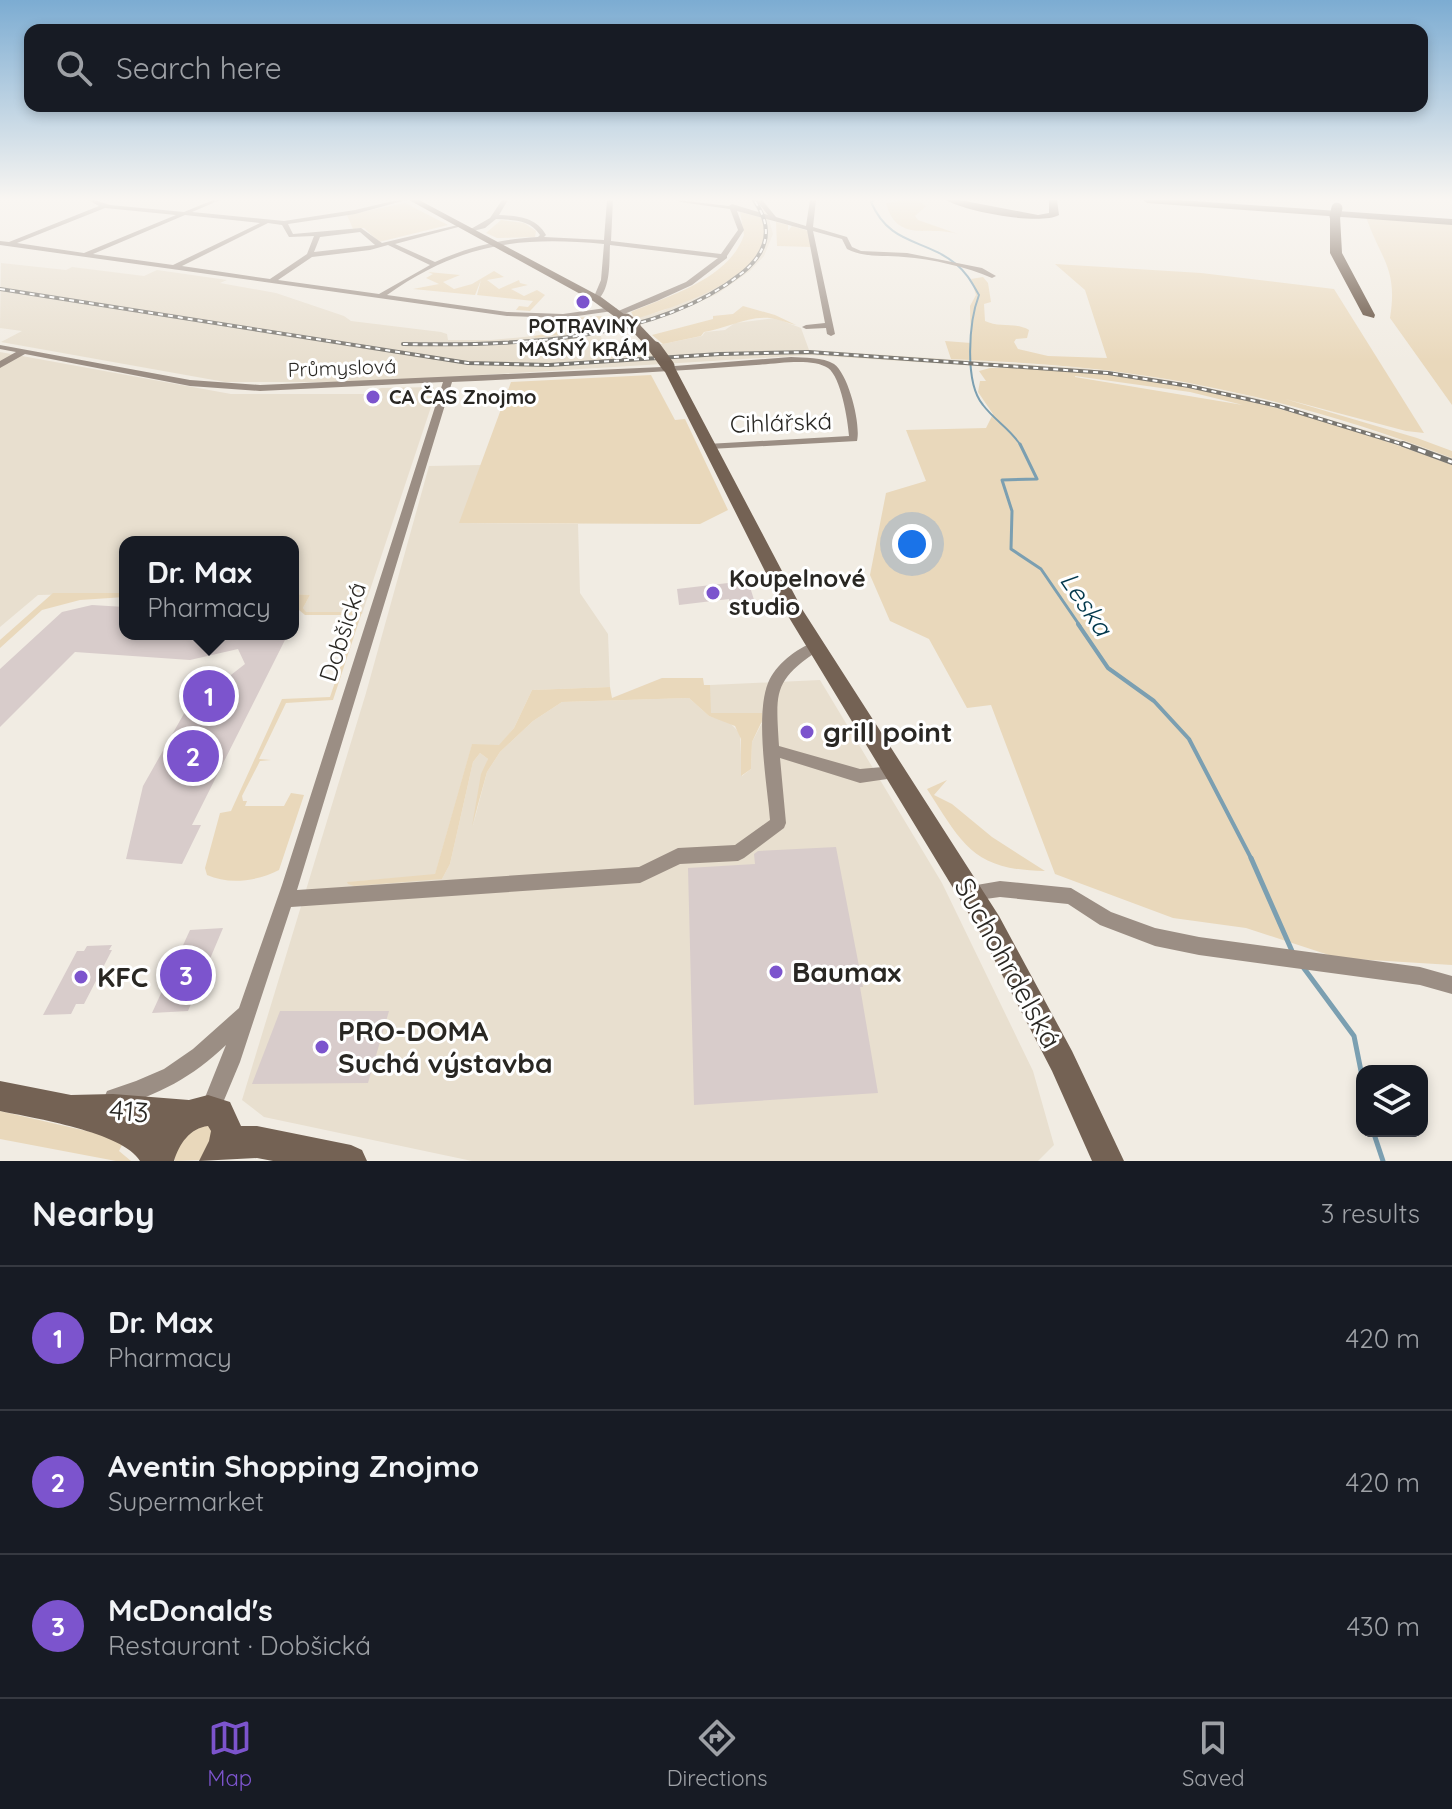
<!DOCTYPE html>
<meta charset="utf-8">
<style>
:root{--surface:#171b24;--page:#242831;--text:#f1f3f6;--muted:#9ea1a6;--line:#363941;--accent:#7c54cd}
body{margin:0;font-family:Quicksand,sans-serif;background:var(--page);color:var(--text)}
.controls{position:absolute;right:24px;bottom:24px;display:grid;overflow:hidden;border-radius:16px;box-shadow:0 4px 12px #0003}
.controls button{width:72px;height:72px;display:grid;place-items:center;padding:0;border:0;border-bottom:2px solid var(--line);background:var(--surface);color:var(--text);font:40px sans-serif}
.you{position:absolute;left:912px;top:544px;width:28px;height:28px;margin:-20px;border:6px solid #fff;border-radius:50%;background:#1a73e8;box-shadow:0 0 0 12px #1a73e833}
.badge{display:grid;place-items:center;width:52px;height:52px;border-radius:50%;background:var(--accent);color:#fff;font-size:26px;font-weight:700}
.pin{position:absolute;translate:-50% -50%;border:4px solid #fff;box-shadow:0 2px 8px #0006}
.popup{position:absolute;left:119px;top:536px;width:180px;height:104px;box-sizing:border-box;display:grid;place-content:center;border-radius:16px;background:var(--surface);filter:drop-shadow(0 2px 6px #0005);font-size:26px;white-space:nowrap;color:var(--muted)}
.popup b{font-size:30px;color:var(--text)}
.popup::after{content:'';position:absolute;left:50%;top:100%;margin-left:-16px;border:16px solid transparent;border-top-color:var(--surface)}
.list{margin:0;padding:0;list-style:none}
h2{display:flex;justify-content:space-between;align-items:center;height:104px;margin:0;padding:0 32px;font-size:34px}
h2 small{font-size:26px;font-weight:400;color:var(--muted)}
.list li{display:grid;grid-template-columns:52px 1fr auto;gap:24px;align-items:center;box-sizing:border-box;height:144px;padding:0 32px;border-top:2px solid var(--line)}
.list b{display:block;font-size:30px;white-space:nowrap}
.list p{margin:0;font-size:26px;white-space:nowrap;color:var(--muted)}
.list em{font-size:26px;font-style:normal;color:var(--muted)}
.icon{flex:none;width:44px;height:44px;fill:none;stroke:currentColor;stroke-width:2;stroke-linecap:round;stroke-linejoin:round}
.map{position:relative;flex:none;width:1452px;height:1161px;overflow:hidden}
.search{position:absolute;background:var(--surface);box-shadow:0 4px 12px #0003;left:24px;right:24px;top:24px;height:88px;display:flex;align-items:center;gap:20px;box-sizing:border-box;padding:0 28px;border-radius:16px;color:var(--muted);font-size:30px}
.sheet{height:536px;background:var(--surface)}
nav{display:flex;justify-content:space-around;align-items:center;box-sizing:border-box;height:112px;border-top:2px solid var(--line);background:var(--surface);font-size:22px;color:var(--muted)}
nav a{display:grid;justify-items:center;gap:4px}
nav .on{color:var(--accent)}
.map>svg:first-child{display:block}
.built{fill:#e8dfcf}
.green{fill:#e9d8bb;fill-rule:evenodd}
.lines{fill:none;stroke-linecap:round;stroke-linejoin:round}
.stream-far3{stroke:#7b9fb1;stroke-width:2}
.stream-far2{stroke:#7b9fb1;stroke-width:3}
.stream-far1{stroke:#7b9fb1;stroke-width:4}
.stream{stroke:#7b9fb1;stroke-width:5}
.building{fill:#d8cccb}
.street{fill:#9b8e84;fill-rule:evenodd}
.secondary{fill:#746254;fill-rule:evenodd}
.primary{fill:#584332;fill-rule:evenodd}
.rail-far1-casing{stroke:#797670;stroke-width:4}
.rail-casing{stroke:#797670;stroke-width:6}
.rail-far1{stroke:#fff;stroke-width:2;stroke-dasharray:5;stroke-linecap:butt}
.rail{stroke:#fff;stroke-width:3;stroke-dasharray:8;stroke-linecap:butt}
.secondary-bridge{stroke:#746254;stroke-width:13}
.primary-bridge{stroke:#584332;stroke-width:11}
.poi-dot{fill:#7c54cd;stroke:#fff;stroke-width:3}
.labels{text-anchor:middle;stroke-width:6;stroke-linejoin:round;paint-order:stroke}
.far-poi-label{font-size:20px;font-weight:bold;fill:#292723;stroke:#fff}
.far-street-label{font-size:20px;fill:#292723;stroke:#fff}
.street-label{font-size:24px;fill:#292723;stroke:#fff}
.poi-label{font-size:24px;font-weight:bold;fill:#292723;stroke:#fff;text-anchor:start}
.water-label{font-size:26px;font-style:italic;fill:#02384c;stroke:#fff}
.near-poi-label{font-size:28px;font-weight:bold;fill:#292723;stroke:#fff;text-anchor:start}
.near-street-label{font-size:28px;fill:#292723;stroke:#fff}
</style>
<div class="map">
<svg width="1452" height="1161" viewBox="0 0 1452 1161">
<rect width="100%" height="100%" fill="#f1ece3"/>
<g class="built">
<polygon points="750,200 758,200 767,212 773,234 764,256 750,271 717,294 686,308 600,333 603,343 663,344 702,336 705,332 725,330 735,323 775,318 801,328 809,350 1082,368 1164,379 1253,397 1410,443 1452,458 1452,465 1375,437 1277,409 1164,384 1083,373 810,355 367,382 225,382 1,342 22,331 0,328 1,263 66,270 72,267 144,276 157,270 227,280 220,283 276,293 344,316 351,321 441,332 447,334 448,340 491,340 576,332 662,311 731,279 756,258 765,240 763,218"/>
<polygon points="0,352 231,394 366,394 381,388 433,387 436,392 362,614 306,613 303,608 310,595 293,594 293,542 125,542 125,593 38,595 0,627"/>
<polygon points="481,465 460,523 578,524 580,593 608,634 610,687 532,690 514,728 499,746 472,745 435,875 348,882 442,879 450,864 473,762 480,753 488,759 473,825 487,772 500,752 533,721 562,702 689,698 709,716 729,722 740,733 742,776 751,769 752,742 762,723 710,713 710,685 820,680 942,883 1033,1071 1054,1145 1038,1161 472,1161 264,1117 242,1100 366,693 429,466"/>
</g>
<g class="green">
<path d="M 903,200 L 917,200 L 926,206 L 915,216 L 918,220 L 958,234 C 929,225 897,244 886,203 Z"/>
<polygon points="405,203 448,225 379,242 364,228 353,229 347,215"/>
<path d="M 740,212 L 763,218 C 781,275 675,307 635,319 L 631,312 C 670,295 729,279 744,235 Z"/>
<path d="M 1366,217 L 1452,224 L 1452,405 L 1390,318 C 1398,268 1381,260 1366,217 Z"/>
<polygon points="501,220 524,223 536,231 535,237 497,238 486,233"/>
<polygon points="776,222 788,225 788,231 792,226 808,231 811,247 777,246"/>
<path d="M 1055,264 L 1201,273 L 1334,289 L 1424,433 L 1406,431 L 1285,399 L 1417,438 L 1452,451 L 1452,458 C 1350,419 1242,389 1133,374 C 1073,365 1011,362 951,359 L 945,341 L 971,343 L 970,306 L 976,295 L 971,279 L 983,277 L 988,283 L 991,302 L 984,304 L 985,321 C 999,328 1016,322 1029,330 L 1027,338 L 1016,339 L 1014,342 L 1018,349 L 1048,356 L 1107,358 L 1085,290 Z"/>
<polygon points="494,271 504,277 487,280 499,289 519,280 520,283 528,285 511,289 524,296 537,290 545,295 530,311 516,310 519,306 528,307 533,301 477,295 481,280 475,295 413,289 439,284 426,278 433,274 428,272 460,275 443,282 454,289 472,284"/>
<path d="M 743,306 L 775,315 L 796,325 C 788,323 778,319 770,318 C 746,316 726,329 704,332 L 701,336 L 663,344 L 652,335 L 713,319 L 713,316 L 733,314 Z"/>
<polygon points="598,316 609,317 620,325 535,338 534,336 557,332 557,322 532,320 561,319 560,331 565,329 565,325 571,329 591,323 585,318 570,323 567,319"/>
<path d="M 990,368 C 1147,367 1306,410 1452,465 L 1452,965 L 1338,958 L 1246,928 L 1173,918 L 1055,874 L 991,705 L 967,708 L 929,639 L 890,621 L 870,575 L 886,493 L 926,481 L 906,430 L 986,428 L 993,414 L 978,392 L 980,381 L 986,381 L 979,371 ZM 1075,376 L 1190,392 L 1243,405 L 1075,377 Z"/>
<polygon points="651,375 675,420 685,419 728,510 700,524 459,523 511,382"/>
<polygon points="53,593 125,593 125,597 80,600 42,610 0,648 0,640"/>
<path d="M 293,594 L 310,595 L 303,608 L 306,612 L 362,612 L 333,700 L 286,703 L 259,759 L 271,760 L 260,761 L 242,796 L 243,801 L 247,801 L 245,806 L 284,806 L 291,793 L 304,795 L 279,870 C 258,881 229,885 207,875 L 205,868 L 220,813 L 231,811 L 282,699 L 330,697 L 358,615 L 305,615 L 293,605 Z"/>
<polygon points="662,678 703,678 704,685 710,685 711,713 762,713 762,721 752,742 751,769 741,776 741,739 735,726 709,716 689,698 562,702 533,721 500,752 487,772 472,826 481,774 488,759 480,753 473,762 450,864 442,879 354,886 348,884 347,882 435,874 472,744 499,745 514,728 532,690 610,687 612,698"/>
<path d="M 947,780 L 934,795 L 952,804 L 992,837 L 1045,871 C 973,870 963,845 927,789 Z"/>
<polygon points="0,1111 117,1138 124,1141 119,1151 131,1161 116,1161 0,1139"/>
<polygon points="208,1124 214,1133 201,1160 175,1161 174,1154 183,1134"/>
</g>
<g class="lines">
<path class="stream-far3" d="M 874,200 L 871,202 C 890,246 924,238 956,264 C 967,273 972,283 979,295 C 969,321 964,382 983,405 C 995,421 1011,429 1021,446"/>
<polyline class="stream-far2" points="1020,444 1037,479 1002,480 1012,511 1011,549 1041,569 1080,626"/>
<polyline class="stream-far1" points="1078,624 1108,668 1154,701 1189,739 1252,860"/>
<g class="stream">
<polyline points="1251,858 1292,951"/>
<polyline points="1303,967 1354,1036 1362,1076"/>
<polyline points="1373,1131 1383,1161"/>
</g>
</g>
<g class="building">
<polygon points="745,581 747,587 750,587 755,603 730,606 729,599 679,605 677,589"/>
<polygon points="92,605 125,607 125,634 288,634 192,825 201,825 182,864 126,859 143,786 186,710 245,664 238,649 190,660 75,652 0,727 0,669 62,612"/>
<polygon points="836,847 863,987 860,987 878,1093 694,1105 688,868 755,864 754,854 758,851"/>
<polygon points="223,928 188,1011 152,1013 190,930"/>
<polygon points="112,945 109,950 112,950 84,1004 76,1004 71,1014 43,1015 77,951 84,951 87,946"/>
<polygon points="280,1011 389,1011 368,1083 252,1084"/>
</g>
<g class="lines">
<g class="street">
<path d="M 88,200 L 95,200 L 110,205 L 184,212 L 213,200 L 220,200 L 192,212 L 284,221 L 355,210 L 397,200 L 406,200 L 355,214 L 288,224 L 293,234 L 361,228 L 382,243 L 462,224 L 462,226 L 395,244 L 435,262 C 468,247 501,239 538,237 L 540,235 C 530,219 513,220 496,219 L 485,228 L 469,232 L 469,230 L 490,218 L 502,200 L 508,200 L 499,215 C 518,216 536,217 546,235 L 544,237 L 604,240 L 607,200 L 613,200 L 611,241 L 721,254 L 738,230 L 730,209 L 680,202 L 677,200 L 729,206 L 732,204 L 768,215 L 756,200 L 762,200 L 776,217 L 806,226 L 810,200 L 816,200 L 813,227 L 847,237 L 852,247 L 861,251 L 907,253 L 982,268 L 996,276 L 992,278 C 967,267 932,259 904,257 C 884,255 865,258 847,249 L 842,239 L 813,231 L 835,334 L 831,336 L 827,334 L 826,328 L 806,329 L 802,327 L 806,325 L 825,323 L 807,230 L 737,211 L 744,230 L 727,256 L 727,258 L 692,285 L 657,301 L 619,316 L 615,314 L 616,312 L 686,282 L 718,258 L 610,245 C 609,264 611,288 597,301 L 593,299 L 601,280 L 604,244 C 518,236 459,244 387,295 L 507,312 L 563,314 L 613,307 L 617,309 L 613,311 L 563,318 L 507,316 L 0,245 L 0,241 L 9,242 L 99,206 ZM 105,208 L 176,215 L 84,253 L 17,243 ZM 185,215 L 260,223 L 173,265 L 93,254 ZM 268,223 L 282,225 L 289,237 L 314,236 L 307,254 L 270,279 L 182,266 ZM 360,232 L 375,245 L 314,252 L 320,237 ZM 388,245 L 430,265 L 379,294 L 278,280 L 312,257 L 370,250 Z"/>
<path d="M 0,345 L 190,380 L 260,385 L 662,367 L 791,357 C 804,358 823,357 834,364 C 849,375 861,425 857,441 L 710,449 L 705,446 L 707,444 L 849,436 C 848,421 841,377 828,368 C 812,357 774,364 756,365 C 655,373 553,377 452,382 L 297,890 L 639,867 L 678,848 L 735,845 L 770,820 C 767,783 755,716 768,683 C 776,664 796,649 814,642 L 819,644 L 821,647 L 819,650 C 772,681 776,693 779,746 L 860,769 L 894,766 L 899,767 L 902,772 L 899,777 L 894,778 L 860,783 L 780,758 L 786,823 L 784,828 L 744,858 L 738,861 L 680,864 L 640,883 L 291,907 L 240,1062 L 217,1117 L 210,1120 L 203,1117 L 200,1110 L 226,1045 C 193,1077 158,1095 114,1108 L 107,1105 L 104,1098 L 107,1091 L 136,1081 L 164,1069 L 193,1049 L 239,1008 L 282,885 L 443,382 L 260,391 L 190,386 L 25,354 L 0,368 L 0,361 L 16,352 L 0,349 Z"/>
<polygon points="1000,881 1071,888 1111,912 1155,928 1199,937 1420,967 1452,976 1452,994 1420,985 1199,955 1155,946 1100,925 1068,904 1000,897 971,901 965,899 962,893 965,887"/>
</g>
<g class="secondary">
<polygon points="409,200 419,200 601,297 632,320 622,322 593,301"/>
<path d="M 946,200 L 960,200 L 1038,215 L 1049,213 L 1049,200 L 1057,200 L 1059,215 C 1039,226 964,211 946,200 Z"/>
<polygon points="1143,200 1179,200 1452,219 1452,225 1147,203"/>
<polygon points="630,323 638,323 659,345 659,351 651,351 630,329"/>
<polygon points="668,362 674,366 802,609 999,916 1072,1051 1124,1161 1092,1161 1052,1071 981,934 785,611 662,366"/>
<path d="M 0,1081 L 71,1095 L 113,1094 L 189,1100 L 208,1095 L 230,1102 L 241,1126 L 257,1126 L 351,1145 L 362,1150 L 367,1161 L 273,1161 L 257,1158 L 199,1161 L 209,1141 L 211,1131 L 208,1126 C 190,1128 179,1144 174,1161 L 140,1161 C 123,1132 33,1118 0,1111 Z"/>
</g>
<polygon class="primary" points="1335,213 1340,216 1342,253 1375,315 1374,318 1363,315 1330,253 1330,216"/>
<defs>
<g id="rail-far1">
<polyline points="0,289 468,363 549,365 720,354 809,352 1108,373 1189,386 1278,406 1408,446"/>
<path d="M 403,344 C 511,346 654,343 742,273 C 768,252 774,228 754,200"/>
</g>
<polyline id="rail" points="1403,444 1452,462"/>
</defs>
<use href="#rail-far1" class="rail-far1-casing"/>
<use href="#rail" class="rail-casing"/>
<use href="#rail-far1" class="rail-far1"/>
<use href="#rail" class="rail"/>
<g class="secondary-bridge">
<polyline points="626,320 634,326"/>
<polyline points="655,348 668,366"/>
</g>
<polyline class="primary-bridge" points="1335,216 1337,208"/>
</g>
<linearGradient id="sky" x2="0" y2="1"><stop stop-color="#7cacd2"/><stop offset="0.55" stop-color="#f9f6f2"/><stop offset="1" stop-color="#f9f6f2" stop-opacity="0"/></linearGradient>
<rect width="1452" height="362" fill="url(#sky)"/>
<g class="poi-dot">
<circle cx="583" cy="302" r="8"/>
<circle cx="373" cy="397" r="8"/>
<circle cx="713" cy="593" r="8"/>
<circle cx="807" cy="732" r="8"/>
<circle cx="776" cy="972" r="8"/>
<circle cx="81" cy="977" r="8"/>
<circle cx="322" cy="1047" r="8"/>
</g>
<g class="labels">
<g class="far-poi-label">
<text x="583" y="333">POTRAVINY<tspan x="583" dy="23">MASNÝ KRÁM</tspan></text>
<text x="389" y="404" text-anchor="start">CA ČAS Znojmo</text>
</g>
<g class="far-street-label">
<text transform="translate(342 368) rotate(-2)" y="7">Průmyslová</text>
</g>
<g class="street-label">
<text transform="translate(781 423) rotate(-2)" y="8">Cihlářská</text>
<text transform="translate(343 632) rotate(-72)" y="8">Dobšická</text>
</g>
<g class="poi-label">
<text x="729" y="587">Koupelnové<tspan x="729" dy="28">studio</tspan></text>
</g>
<g class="water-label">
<text transform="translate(1086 604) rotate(56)" y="9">Leska</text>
</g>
<g class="near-poi-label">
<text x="823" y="742">grill point</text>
<text x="792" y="982">Baumax</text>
<text x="97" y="987">KFC</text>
<text x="338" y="1041">PRO-DOMA<tspan x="338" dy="32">Suchá výstavba</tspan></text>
</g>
<g class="near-street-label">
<text transform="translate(1008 963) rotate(61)" y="10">Suchohrdelská</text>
<text transform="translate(129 1111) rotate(5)" y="10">413</text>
</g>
</g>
</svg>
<div class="controls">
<button><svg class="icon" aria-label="layers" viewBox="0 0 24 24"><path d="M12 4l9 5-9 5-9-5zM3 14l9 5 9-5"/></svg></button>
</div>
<div class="you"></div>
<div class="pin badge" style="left:209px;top:696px">1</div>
<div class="popup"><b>Dr. Max</b>Pharmacy</div>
<div class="pin badge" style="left:193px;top:756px">2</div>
<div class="pin badge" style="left:186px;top:975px">3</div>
<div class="search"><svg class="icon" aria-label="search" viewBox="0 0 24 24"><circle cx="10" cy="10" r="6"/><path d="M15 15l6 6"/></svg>Search here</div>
</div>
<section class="sheet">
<h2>Nearby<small>3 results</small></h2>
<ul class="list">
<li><span class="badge">1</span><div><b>Dr. Max</b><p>Pharmacy</p></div><em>420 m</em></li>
<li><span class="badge">2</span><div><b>Aventin Shopping Znojmo</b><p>Supermarket</p></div><em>420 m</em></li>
<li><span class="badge">3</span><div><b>McDonald's</b><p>Restaurant · Dobšická</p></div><em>430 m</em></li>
</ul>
</section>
<nav>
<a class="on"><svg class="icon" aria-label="map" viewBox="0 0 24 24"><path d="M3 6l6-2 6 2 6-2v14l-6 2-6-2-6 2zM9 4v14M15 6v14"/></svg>Map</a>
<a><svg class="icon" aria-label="directions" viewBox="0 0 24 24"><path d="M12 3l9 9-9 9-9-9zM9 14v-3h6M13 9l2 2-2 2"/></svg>Directions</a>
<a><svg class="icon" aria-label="saved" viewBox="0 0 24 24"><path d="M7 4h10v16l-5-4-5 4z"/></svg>Saved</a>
</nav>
